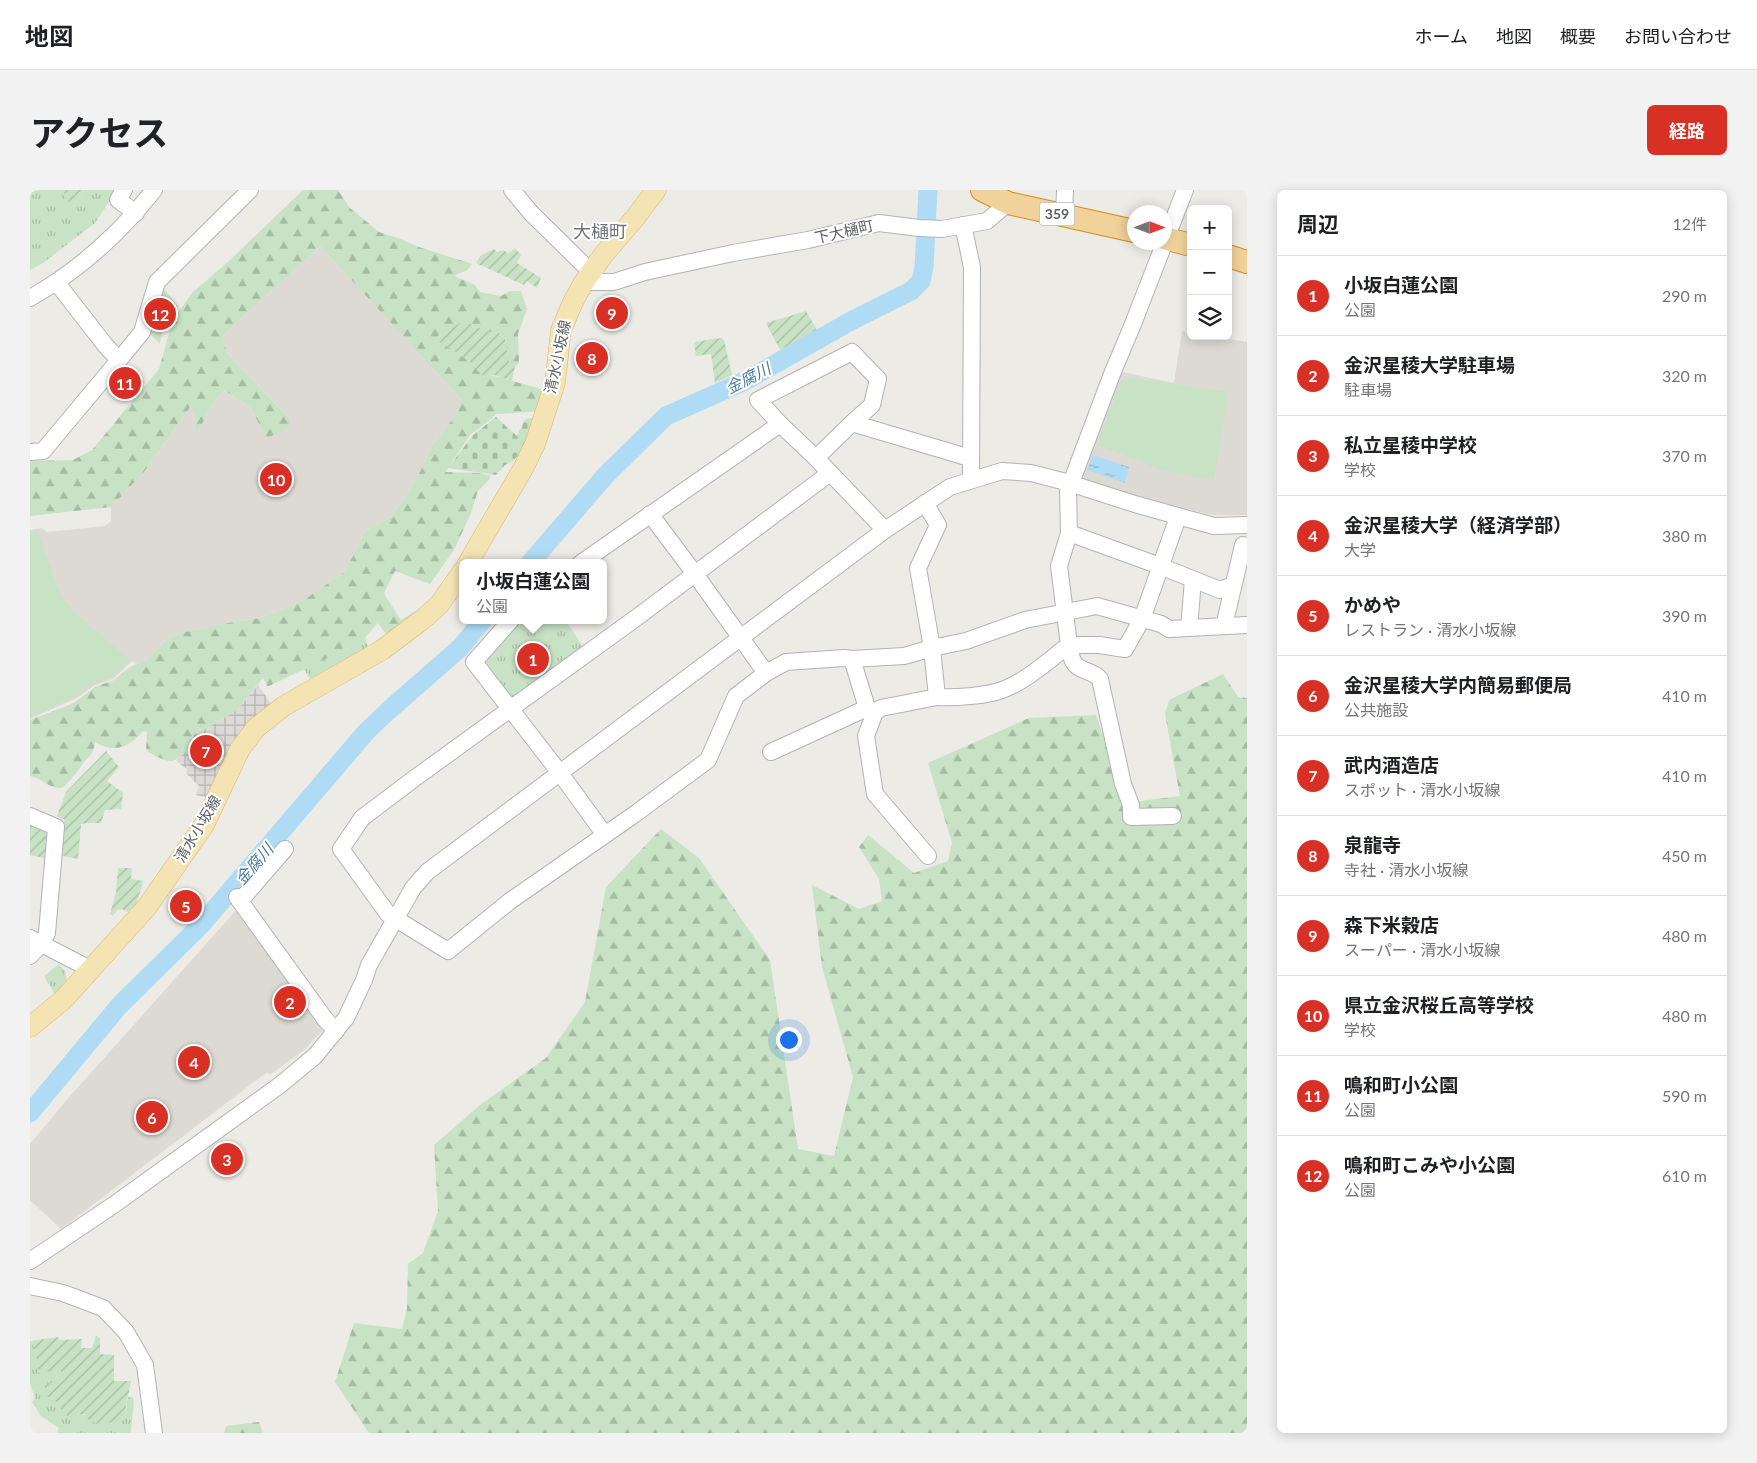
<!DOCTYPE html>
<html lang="ja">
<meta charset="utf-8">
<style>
:root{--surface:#fff;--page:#f2f2f2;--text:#202124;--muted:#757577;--line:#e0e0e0;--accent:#d93025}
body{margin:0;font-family:Lato,"Noto Sans JP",sans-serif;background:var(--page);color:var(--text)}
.controls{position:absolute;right:15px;top:15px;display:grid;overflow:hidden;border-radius:8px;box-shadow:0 2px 12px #0003}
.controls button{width:45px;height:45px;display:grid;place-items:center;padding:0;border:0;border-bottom:1px solid var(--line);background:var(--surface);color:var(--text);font:25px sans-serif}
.compass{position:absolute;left:1097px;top:15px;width:45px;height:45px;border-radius:50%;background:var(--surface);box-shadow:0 2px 12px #0003;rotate:90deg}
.you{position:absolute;left:758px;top:849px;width:18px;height:18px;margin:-12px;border:4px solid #fff;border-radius:50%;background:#1a73e8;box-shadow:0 0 0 8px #1a73e833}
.badge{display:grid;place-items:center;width:32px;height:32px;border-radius:50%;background:var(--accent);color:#fff;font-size:16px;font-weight:700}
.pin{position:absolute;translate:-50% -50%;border:2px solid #fff;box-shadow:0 1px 5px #0006}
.popup{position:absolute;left:429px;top:369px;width:148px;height:65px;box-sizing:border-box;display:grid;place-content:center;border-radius:8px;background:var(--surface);filter:drop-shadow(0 1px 4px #0005);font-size:16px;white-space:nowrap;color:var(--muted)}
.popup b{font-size:19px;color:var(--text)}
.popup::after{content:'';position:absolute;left:50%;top:100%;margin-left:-10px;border:10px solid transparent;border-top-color:var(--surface)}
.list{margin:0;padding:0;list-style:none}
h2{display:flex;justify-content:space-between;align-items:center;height:65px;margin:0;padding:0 20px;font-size:21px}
h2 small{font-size:16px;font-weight:400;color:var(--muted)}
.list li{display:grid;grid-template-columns:32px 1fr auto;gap:15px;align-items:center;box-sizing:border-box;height:80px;padding:0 20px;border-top:1px solid var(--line)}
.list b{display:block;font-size:19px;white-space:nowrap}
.list p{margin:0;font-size:16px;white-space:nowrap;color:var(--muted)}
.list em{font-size:16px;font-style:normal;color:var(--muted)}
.icon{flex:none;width:28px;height:28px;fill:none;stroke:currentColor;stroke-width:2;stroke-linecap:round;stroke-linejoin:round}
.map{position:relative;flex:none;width:1217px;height:1243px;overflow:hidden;border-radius:8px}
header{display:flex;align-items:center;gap:30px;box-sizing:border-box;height:70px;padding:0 25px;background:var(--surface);border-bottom:1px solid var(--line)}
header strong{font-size:24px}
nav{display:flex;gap:28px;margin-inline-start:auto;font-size:18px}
.intro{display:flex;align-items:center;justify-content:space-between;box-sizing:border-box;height:120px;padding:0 30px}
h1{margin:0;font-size:35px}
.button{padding:12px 22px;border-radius:8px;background:var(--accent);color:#fff;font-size:18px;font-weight:700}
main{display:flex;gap:30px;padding:0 30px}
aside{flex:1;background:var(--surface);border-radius:8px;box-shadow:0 2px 12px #0003}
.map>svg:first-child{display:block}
.industrial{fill:url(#industrial-grid)}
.education{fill:#dddad4}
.grass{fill:url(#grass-tufts)}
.forest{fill:url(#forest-firs)}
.cemetery{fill:url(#cemetery-stones)}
.garden{fill:url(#garden-furrows)}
.pitch{fill:#c8e2c5}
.water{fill:url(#water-ripples)}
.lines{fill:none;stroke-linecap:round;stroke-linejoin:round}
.river{stroke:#afdcf4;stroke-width:19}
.minor-casing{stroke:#b0b3b6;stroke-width:18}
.major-casing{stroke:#e0b46c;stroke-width:21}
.highway-casing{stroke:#d68a1d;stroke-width:24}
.minor{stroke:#fff;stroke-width:16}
.major{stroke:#f5e4b3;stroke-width:20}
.highway{stroke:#f0d29a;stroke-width:22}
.labels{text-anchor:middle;stroke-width:4;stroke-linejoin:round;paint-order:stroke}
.shield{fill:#fff;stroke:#8e9092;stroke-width:1}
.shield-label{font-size:14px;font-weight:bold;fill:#5d6164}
.street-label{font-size:15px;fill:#5d6164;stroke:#fff}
.water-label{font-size:16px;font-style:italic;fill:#4a7a9c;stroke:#fff}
.quarter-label{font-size:18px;fill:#6e7376;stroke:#fff}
</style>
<header>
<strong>地図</strong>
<nav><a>ホーム</a><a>地図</a><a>概要</a><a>お問い合わせ</a></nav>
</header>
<div class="intro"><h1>アクセス</h1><a class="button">経路</a></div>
<main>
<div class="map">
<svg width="1217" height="1243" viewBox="0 0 1217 1243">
<defs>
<pattern id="industrial-grid" width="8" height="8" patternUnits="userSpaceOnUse" patternTransform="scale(1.25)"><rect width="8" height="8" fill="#dcdad7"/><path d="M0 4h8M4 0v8" fill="none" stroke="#b6b4b2"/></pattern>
<pattern id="grass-tufts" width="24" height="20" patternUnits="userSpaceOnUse" patternTransform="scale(1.25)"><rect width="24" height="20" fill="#c8e2c5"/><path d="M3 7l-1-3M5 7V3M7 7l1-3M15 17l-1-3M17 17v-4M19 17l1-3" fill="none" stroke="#a6bba4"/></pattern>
<pattern id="forest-firs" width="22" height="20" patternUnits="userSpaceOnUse" patternTransform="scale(1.25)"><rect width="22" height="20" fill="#c8e2c5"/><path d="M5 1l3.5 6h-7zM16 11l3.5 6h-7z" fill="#a6bba4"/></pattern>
<pattern id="cemetery-stones" width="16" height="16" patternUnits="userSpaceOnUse" patternTransform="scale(1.25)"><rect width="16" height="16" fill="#c8e2c5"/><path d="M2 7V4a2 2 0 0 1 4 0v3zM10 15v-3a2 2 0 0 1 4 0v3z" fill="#a6bba4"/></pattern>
<pattern id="garden-furrows" width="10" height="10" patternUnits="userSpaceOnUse" patternTransform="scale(1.25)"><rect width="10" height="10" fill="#c8e2c5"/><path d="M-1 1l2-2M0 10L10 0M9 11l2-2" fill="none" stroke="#a6bba4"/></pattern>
<pattern id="water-ripples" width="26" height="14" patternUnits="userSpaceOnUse" patternTransform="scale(1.25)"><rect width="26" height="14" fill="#afdcf4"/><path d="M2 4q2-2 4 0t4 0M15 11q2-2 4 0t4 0" fill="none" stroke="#92b6c9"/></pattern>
</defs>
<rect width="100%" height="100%" fill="#edebe5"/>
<polygon class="industrial" points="228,495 243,516 179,608 166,605 169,596 156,583 157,579 146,571 164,553 160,549 170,539 174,540 207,520"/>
<g class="education">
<polygon points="290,56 432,210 427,223 403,255 383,296 361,327 335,341 326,361 314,382 277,408 254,419 230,428 203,432 151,443 135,451 119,468 106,474 102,471 83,489 65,495 47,508 0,529 0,340 12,338 17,342 75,336 81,331 81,317 114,282 162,215 166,228 164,243 170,238 181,216 194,200 220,217 237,248 261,230 198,164 192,146"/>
<polygon points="1152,141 1161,143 1161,146 1182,146 1217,152 1217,325 1182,325 1102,306 1048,289 1087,181 1144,193"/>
<polygon points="209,717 294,836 292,841 273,861 241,884 236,883 31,1039 0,1010 0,954 34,913"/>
</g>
<g class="grass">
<polygon points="0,0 33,0 41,19 54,0 87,0 65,33 13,73 0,80"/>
<path d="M 130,94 L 148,116 C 134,125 133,139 130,154 L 118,142 Z"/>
<polygon points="93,174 114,192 97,212 76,194"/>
<polygon points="490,430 535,430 554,458 485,507 479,508 456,476 457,470"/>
<polygon points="335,448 339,459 280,489 274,479 331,452"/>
<polygon points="29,774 35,781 38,794 27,808 14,786"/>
<path d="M 0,1151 L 7,1161 L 7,1173 L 31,1179 L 32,1191 L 21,1206 L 37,1225 L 95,1224 L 98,1207 L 103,1207 C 105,1213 101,1235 101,1243 L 27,1243 L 29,1238 L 11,1226 L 2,1212 L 5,1208 L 0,1194 Z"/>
</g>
<g class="forest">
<path d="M 273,0 L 308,0 L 320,18 L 349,42 L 371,49 L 386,56 L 442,74 L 437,80 L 424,86 L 445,95 L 450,102 L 471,106 L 480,101 L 491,101 L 497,119 L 488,144 L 489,173 L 485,176 L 479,174 L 475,149 L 469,143 C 456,143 448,136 436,132 L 406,149 L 439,171 L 454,187 C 468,184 473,189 486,192 C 496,195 505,197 515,200 L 511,222 C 496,221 482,224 466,224 L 460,230 L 441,244 L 415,282 L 450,283 L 461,286 L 458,291 L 448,301 L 441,323 L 424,360 L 400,394 L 365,381 L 354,403 L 356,407 L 371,430 L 387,420 L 389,423 L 358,447 L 348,433 L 331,452 L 239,496 L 237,496 L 233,488 L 207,520 L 174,540 L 170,539 L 160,548 L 164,553 C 142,574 146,576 118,562 L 116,559 L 117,542 L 113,541 C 100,557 84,564 65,552 C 63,567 58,566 51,576 C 45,585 40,591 32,598 C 17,598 14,589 0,586 L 0,530 L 44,513 L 65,497 L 84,490 L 100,477 L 119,468 L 135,451 L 151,443 L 203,432 L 230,428 L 254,419 L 277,408 L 314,382 L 326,361 L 335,341 L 361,327 L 383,296 L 403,255 L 427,223 L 432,210 L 290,56 L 192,146 L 198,164 L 261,230 L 256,239 L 237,248 L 220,217 L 194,200 L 181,216 L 170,238 L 164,244 L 166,228 L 161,216 L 114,282 L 81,317 L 0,326 L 0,271 L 43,270 L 62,260 L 129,179 L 143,129 L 163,102 L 199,71 Z"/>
<polygon points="1193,484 1208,507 1217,508 1217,1238 1212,1243 339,1243 305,1192 324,1133 372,1139 377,1119 378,1074 393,1063 408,1021 404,955 450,915 516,868 555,812 576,697 631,639 669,668 740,770 768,959 804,966 823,887 792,777 782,695 829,719 852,711 849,689 829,657 838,645 884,683 918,671 922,653 898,573 999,528 1066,525 1094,610 1110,611 1150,606 1135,524 1139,510"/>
<polygon points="229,1232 233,1243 194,1243 196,1236"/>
</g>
<polygon class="cemetery" points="466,227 487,246 495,229 509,227 499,253 483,271 475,275 466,285 418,278 443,245"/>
<g class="garden">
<polygon points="33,0 54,0 41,19"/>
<polygon points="485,58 491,65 487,73 511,88 507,98 497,91 494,95 446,73 451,65 464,59 467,62 474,60 478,64"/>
<polygon points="776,121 787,140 750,160 736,133"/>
<path d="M 436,132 C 448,136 456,143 469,143 L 475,149 L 479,173 L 485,176 L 482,191 L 464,185 L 454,187 L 439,171 L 405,149 C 415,139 423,135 436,132 Z"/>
<polygon points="691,148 694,150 702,185 685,193 681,164 666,166 664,152"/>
<polygon points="76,561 89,577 77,591 93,603 91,619 75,620 71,633 57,633 51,634 48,669 28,665 31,637 35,630 27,626 36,602"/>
<polygon points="0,632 20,643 18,669 0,665"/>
<polygon points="88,678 102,678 101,689 113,691 107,713 98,722 92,719 87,720 83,726 80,724 86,702"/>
<path d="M 66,1146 L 70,1148 L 70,1164 L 84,1165 L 84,1191 L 101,1191 L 93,1231 L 67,1234 L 57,1229 L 55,1224 L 37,1226 L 22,1207 L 16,1207 L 16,1200 L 13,1194 L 32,1191 L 31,1180 L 9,1183 C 6,1170 8,1163 0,1151 L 28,1147 L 30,1150 L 52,1149 L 51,1158 L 62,1158 Z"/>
</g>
<g class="pitch">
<polygon points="1102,188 1198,202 1184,290 1128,280 1118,274 1067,255 1092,190"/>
<polygon points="7,340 31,406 44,422 100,470 81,488 61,495 49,505 0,527 0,341"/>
</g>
<polygon class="water" points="1063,265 1099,277 1095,293 1057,280"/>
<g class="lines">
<g class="river">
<polyline points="500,373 575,286 636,226 715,191 819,132 881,101 891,91 894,77 898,0"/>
<polyline points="0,923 89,816 171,735 336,542 358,521 431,457 453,430"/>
</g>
<defs>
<g id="minor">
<polyline points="94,0 88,10 106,23"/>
<polyline points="482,0 501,23 561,82"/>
<polyline points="1034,26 1035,0"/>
<polyline points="933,35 942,77 941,290"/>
<polyline points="554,92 584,92 615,82 703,63 778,50 849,33 889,38 912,39 957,31 978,13"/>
<path d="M 0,108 C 48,81 90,43 124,0"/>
<polyline points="89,170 112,142 127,92 220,0"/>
<polyline points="750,234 728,210 822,162 848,189 842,215 822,233"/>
<polyline points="0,262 13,261 89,170 75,155 27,93"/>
<polyline points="786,268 822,233 940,268"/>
<polyline points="800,283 606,428 385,588 332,628 311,659 358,724 418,761 480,711 605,624 678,570 706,506 736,483 756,472 814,468 822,469 874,466 902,458 936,451 995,430 1067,416 1131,434 1139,439 1217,435"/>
<path d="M 895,313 L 908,335 L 888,378 L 902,458 L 907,507 C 924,508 956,506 972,500 C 995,492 1019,470 1039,455 L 1029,376 L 1039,343 L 1038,301 L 1082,184 L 1103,134 L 1155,0"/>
<polyline points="620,324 665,384 736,483"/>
<polyline points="1039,343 1130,376 1190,400 1203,395"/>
<polyline points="551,373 750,234 786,268 855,340"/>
<polyline points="481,430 444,472 530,583 575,645"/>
<polyline points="1194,436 1213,355"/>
<polyline points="1159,438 1163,390"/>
<polyline points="822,469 837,518 845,522 851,518 907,507"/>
<polyline points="845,522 836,546 845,604 898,666"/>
<polyline points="741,562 837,518"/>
<polyline points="0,626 26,637 17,743 12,753 0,766"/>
<path d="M 1143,626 L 1101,627 L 1101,615 L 1093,594 L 1070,489 C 1063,480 1048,482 1043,471 C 1041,467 1040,460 1039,455 L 1069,455 L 1095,459 L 1112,429 L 1148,327"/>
<polyline points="207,707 295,829 306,841"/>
<polyline points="210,711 255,659"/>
<polyline points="0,748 60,779"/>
<polyline points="0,1071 85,1014 250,895 285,866 316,828 334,790 339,775 383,698 397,682 855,340 920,297 972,281 1001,283 1036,292 1108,315 1184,336 1217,335"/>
<polyline points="0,1096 33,1103 73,1118 96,1142 115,1175 124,1243"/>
</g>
<g id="major">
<polyline points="438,373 494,277 505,254 525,193 531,140 543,112 554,92 574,64 605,28 626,0"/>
<polyline points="0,837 34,809 117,717 174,635 210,559 226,538 254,516 352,460 392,430 409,415 433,381"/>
</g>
<g id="highway">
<polyline points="952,0 978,13 1104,41"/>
<polyline points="1134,48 1161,55"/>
<polyline points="1198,66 1217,72"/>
</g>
</defs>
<use href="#minor" class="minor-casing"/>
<use href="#major" class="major-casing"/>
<use href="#highway" class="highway-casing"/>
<use href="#minor" class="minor"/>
<use href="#major" class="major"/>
<use href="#highway" class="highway"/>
</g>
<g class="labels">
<rect class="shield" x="1009.5" y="12.5" width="35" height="23" rx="4"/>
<g class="shield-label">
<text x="1027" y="29">359</text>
</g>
<g class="street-label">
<text transform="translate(814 42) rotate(-13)" y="5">下大樋町</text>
<text transform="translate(528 167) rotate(-78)" y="5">清水小坂線</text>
<text transform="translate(168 639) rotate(-59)" y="5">清水小坂線</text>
</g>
<g class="water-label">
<text transform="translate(718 188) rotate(-27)" y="6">金腐川</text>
<text transform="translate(224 674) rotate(-49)" y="6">金腐川</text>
</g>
<g class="quarter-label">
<text x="570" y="48">大樋町</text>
</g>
</g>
</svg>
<div class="controls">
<button>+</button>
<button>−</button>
<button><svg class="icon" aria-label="layers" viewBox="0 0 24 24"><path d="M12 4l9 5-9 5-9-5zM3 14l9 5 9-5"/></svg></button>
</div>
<svg class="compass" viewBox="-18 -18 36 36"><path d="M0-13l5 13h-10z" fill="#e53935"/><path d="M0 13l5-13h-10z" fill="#757577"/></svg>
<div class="you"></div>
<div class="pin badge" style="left:503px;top:469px">1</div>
<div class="popup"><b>小坂白蓮公園</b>公園</div>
<div class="pin badge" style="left:260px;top:812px">2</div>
<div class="pin badge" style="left:197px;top:969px">3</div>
<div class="pin badge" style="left:164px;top:872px">4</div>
<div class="pin badge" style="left:156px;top:716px">5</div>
<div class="pin badge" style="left:122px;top:927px">6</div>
<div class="pin badge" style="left:176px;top:561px">7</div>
<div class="pin badge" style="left:562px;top:168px">8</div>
<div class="pin badge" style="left:582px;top:123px">9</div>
<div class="pin badge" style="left:246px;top:289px">10</div>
<div class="pin badge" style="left:95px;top:193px">11</div>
<div class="pin badge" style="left:130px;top:124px">12</div>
</div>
<aside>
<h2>周辺<small>12件</small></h2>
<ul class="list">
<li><span class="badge">1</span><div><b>小坂白蓮公園</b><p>公園</p></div><em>290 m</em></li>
<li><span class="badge">2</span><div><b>金沢星稜大学駐車場</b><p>駐車場</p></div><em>320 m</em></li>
<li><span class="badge">3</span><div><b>私立星稜中学校</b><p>学校</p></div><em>370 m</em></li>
<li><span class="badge">4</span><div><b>金沢星稜大学（経済学部）</b><p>大学</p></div><em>380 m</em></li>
<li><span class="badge">5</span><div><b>かめや</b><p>レストラン · 清水小坂線</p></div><em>390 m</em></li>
<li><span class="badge">6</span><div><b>金沢星稜大学内簡易郵便局</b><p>公共施設</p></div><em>410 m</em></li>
<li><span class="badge">7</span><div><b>武内酒造店</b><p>スポット · 清水小坂線</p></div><em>410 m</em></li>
<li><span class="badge">8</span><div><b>泉龍寺</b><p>寺社 · 清水小坂線</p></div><em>450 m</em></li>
<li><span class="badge">9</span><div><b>森下米穀店</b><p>スーパー · 清水小坂線</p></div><em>480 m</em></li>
<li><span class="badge">10</span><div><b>県立金沢桜丘高等学校</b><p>学校</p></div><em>480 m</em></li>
<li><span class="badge">11</span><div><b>鳴和町小公園</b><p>公園</p></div><em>590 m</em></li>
<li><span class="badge">12</span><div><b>鳴和町こみや小公園</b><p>公園</p></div><em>610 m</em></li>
</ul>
</aside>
</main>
